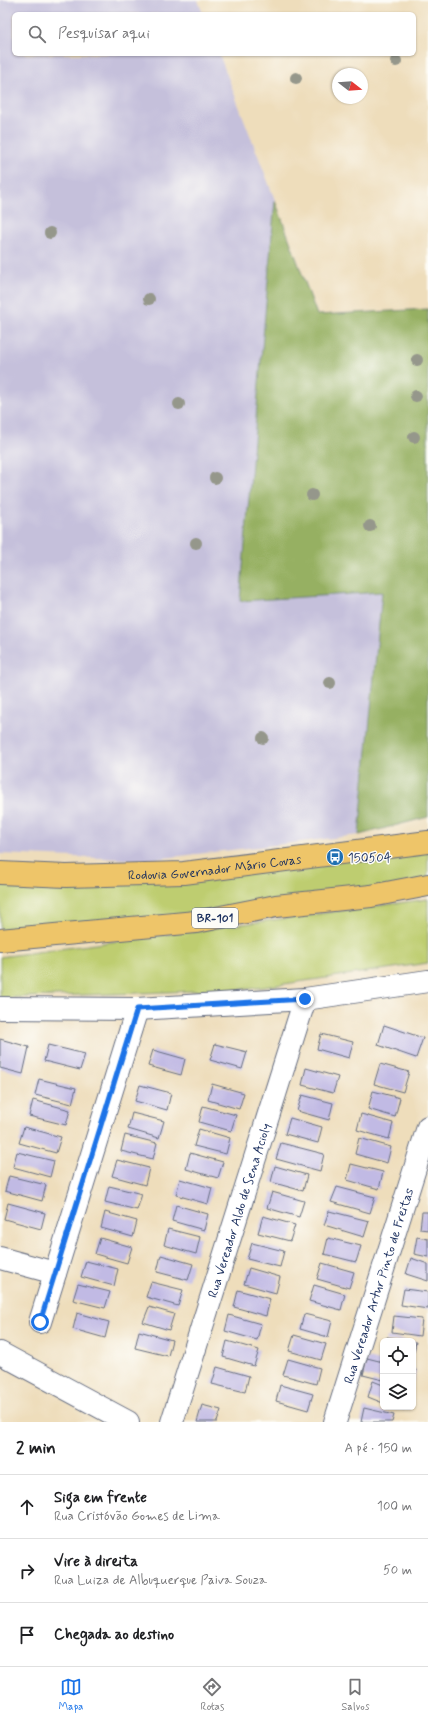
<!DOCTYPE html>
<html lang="pt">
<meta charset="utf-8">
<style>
:root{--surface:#fff;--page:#f6f6f6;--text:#202124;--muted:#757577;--line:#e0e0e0;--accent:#1a73e8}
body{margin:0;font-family:Mynerve,sans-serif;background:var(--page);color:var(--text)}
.controls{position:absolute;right:12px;bottom:12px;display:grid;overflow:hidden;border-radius:6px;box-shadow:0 1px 3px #0004}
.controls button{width:36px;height:36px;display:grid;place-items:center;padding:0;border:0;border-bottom:1px solid var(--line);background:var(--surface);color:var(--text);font:20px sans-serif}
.compass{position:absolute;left:332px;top:68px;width:36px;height:36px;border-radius:50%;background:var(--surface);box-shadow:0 1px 3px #0004;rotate:107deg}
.stop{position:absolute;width:12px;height:12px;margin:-9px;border:3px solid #1a73e8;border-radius:50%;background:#fff}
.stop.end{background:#1a73e8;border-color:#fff;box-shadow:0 1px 4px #0008}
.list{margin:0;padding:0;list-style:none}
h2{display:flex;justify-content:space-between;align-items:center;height:52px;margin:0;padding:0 16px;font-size:17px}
h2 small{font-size:13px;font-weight:400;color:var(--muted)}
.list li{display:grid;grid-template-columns:26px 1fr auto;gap:12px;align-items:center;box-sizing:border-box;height:64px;padding:0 16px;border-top:1px solid var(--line)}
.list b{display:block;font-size:15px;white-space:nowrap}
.list p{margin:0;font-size:13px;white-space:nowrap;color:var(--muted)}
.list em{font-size:13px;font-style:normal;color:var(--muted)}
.icon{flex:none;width:22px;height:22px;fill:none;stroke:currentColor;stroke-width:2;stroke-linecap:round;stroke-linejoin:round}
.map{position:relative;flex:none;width:428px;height:1422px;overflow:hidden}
.search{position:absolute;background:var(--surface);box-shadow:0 1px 3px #0004;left:12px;right:12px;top:12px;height:44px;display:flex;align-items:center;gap:10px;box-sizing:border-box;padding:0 14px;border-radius:6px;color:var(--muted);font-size:15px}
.sheet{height:244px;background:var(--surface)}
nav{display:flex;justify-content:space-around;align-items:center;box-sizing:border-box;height:56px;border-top:1px solid var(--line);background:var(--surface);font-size:11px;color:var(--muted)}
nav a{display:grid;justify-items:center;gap:2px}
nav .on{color:var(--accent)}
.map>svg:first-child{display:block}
.industrial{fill:#c5c0db}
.green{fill:#becd6f;stroke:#6c7e66}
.forest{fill:#96b062;stroke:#587060}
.building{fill:#c1bae4}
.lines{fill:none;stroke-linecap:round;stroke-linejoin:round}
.street-casing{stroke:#656c7f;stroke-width:24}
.highway-casing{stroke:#656c7f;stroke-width:24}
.street{stroke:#fff;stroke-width:22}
.highway{stroke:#eec569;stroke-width:22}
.tree{fill:#95978b}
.route{stroke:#1a73e8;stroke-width:5}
.labels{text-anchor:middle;stroke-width:3;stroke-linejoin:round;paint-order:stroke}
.shield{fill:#fdfcf7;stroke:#5f6c8c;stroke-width:1}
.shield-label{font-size:12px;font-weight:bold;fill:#1b2f5e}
.poi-label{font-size:13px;fill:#1b2f5e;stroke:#fdfcf7;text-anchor:start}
.street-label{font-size:13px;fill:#1b2f5e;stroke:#fdfcf7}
</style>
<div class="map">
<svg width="428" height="1422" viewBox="0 0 428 1422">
<rect width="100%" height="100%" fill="#fdfcf7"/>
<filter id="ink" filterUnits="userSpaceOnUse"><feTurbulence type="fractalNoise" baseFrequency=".025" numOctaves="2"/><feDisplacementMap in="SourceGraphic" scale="8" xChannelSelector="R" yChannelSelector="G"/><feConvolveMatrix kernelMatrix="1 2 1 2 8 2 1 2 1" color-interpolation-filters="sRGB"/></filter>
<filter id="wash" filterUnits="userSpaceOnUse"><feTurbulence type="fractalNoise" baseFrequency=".012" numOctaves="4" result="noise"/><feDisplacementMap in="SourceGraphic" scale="16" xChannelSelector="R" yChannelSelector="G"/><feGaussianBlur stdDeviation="0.9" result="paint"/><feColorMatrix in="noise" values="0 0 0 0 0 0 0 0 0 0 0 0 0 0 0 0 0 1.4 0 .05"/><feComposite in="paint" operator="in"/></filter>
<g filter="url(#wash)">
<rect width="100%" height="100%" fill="#edb"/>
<polygon class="industrial" points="0,0 198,0 203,14 14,14 14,54 219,54 275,200 240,601 382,591 359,835 147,860 0,854"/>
<g class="green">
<polygon points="428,837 428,881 276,906 0,933 0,869 173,873"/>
<polygon points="428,899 428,963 250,989 0,998 0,957"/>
</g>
<polygon class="forest" points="275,200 317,315 428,309 428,817 359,835 382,592 240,601"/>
<g id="blocks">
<g class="building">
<polygon points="384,1025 423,1038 416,1058 378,1045"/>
<polygon points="321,1034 353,1042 349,1058 317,1049"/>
<polygon points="0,1039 29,1047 23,1074 0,1068"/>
<polygon points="215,1044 247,1052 242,1069 210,1060"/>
<polygon points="48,1045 85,1054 80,1070 44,1061"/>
<polygon points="153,1050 185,1059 181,1075 148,1066"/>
<polygon points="380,1064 409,1072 403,1092 374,1084"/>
<polygon points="306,1068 338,1077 333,1093 302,1085"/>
<polygon points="39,1079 76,1088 72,1104 35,1095"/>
<polygon points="212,1084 244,1093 239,1109 208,1100"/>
<polygon points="140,1085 171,1093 167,1110 135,1101"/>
<polygon points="373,1091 400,1098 395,1117 368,1109"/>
<polygon points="302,1095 333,1103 329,1120 297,1111"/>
<polygon points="33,1100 70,1110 66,1125 29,1116"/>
<polygon points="203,1106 236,1115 231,1131 199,1122"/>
<polygon points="132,1113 164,1121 159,1138 128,1129"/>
<polygon points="361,1114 393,1123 389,1139 357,1130"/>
<polygon points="290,1118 322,1127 318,1143 285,1134"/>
<polygon points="24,1127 61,1137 56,1153 19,1143"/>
<polygon points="199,1129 230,1138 226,1154 194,1146"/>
<polygon points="125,1135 157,1143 153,1159 121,1151"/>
<polygon points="359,1138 391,1147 387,1163 355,1154"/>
<polygon points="281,1143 324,1154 320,1171 276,1159"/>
<polygon points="17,1152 54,1161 50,1177 13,1167"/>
<polygon points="190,1153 223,1162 218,1178 186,1169"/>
<polygon points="117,1160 149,1168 145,1185 112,1176"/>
<polygon points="351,1164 383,1172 379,1189 347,1180"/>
<polygon points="275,1166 307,1175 303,1191 271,1182"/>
<polygon points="9,1176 46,1185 42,1201 5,1191"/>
<polygon points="180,1179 212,1188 208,1204 176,1195"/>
<polygon points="109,1186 142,1194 137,1210 105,1202"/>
<polygon points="337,1187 375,1197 370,1213 331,1202"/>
<polygon points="272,1192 304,1201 299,1217 267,1208"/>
<polygon points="8,1203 45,1213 41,1229 4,1219"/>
<polygon points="176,1205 208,1214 204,1230 172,1221"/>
<polygon points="329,1211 369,1221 364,1237 324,1225"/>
<polygon points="105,1212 137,1221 133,1237 101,1228"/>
<polygon points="422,1212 428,1212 428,1230 420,1229"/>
<polygon points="263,1216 295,1225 290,1241 258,1233"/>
<polygon points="168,1229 200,1237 196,1254 164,1245"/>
<polygon points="417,1237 428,1239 428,1257 414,1254"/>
<polygon points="100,1238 132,1247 127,1263 95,1254"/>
<polygon points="328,1238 361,1246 356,1262 324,1254"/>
<polygon points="252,1243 284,1251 280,1267 247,1259"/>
<polygon points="161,1255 193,1264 188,1280 157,1272"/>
<polygon points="411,1258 428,1264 428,1281 406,1274"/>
<polygon points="86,1261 118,1269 114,1286 81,1277"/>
<polygon points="322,1263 354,1272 349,1288 317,1279"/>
<polygon points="249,1268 280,1277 276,1293 244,1284"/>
<polygon points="151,1282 183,1290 178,1306 146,1297"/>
<polygon points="78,1284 110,1292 105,1308 73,1300"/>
<polygon points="314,1285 345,1294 341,1310 309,1301"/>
<polygon points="404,1289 428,1292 428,1309 401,1305"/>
<polygon points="238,1290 270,1299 266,1316 234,1307"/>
<polygon points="149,1307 174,1314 169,1330 143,1322"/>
<polygon points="77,1313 109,1322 105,1338 73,1329"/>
<polygon points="304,1314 332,1321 328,1337 300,1329"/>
<polygon points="229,1315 261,1324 257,1340 225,1331"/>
<polygon points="394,1316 422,1319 420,1336 392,1332"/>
<polygon points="139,1331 172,1340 168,1356 135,1348"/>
<polygon points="294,1335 326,1344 321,1360 289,1351"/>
<polygon points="387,1337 405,1340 405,1341 386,1341"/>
<polygon points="227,1341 259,1350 254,1366 223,1357"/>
<polygon points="413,1342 416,1342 414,1352 413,1352"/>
<polygon points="367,1358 383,1362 383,1380 363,1375"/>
<polygon points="288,1359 320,1368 316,1384 283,1375"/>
<polygon points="217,1367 249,1376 245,1392 212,1384"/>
<polygon points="413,1369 416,1370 414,1381 413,1381"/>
<polygon points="373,1381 383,1385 383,1403 368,1397"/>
<polygon points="280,1385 313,1394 308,1410 276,1401"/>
<polygon points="202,1405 221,1410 217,1422 197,1422"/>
<polygon points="396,1407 406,1407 404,1410"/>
<polygon points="364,1408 394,1415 392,1422 361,1422"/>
</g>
</g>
</g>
<g filter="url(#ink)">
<use href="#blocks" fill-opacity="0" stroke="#656c7f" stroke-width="1"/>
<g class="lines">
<defs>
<g id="street">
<polyline points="0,1008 137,1009 305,999 428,981"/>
<polyline points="0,1258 55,1273"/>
<polyline points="40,1322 137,1009"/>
<polyline points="0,1353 128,1422"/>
<path id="s1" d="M 172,1422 L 305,999"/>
<path id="s2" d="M 335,1422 L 428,1127"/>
</g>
<g id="highway">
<path id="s3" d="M 0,873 L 66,876 L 184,873 L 428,842"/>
<polyline points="0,940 196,922 276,906 371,896 428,885"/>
</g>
</defs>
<use href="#street" class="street-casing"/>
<use href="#highway" class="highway-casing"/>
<use href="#street" class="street"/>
<use href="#highway" class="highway"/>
</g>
<g class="tree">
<circle cx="396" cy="61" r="6"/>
<circle cx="296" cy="78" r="6"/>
<circle cx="50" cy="233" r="6"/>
<circle cx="149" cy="299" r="6"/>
<circle cx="417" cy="360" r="6"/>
<circle cx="416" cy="396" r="6"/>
<circle cx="179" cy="404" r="6"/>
<circle cx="414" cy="437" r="6"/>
<circle cx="215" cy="478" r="6"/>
<circle cx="312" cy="495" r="6"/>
<circle cx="370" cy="526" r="6"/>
<circle cx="196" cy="543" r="6"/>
<circle cx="330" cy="683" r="6"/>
<circle cx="263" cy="738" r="6"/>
</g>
</g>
<g class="lines" filter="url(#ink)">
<polyline class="route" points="40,1322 137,1009 305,999"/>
</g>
<defs>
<symbol id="bus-disc" viewBox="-11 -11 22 22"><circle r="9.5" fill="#1f6fb2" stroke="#fdfcf7"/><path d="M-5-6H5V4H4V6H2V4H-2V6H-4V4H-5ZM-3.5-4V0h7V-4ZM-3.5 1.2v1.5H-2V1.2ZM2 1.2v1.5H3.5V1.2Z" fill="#fff"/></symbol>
</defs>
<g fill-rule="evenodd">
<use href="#bus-disc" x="325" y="847" width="20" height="20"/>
</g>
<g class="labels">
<rect class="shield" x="192" y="908" width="46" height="20" rx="3"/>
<g class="shield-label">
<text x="215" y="922">BR-101</text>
</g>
<g class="poi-label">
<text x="348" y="862">150504</text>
</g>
<g class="street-label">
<text dy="5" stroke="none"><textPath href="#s3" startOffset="215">Rodovia Governador Mário Covas</textPath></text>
<text dy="5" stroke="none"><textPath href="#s1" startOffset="222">Rua Vereador Aldo de Sena Acioly</textPath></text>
<text dy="5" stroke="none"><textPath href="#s2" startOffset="143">Rua Vereador Artur Pinto de Freitas</textPath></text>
</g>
</g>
</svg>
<div class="controls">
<button><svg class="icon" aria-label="locate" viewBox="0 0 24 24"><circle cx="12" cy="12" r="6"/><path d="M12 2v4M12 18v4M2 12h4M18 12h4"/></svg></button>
<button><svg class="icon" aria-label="layers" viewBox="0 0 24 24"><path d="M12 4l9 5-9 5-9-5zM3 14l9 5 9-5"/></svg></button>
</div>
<svg class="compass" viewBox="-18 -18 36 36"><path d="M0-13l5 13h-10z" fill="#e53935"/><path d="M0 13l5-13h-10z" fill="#757577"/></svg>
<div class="stop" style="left:40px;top:1322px"></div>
<div class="stop end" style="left:305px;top:999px"></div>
<div class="search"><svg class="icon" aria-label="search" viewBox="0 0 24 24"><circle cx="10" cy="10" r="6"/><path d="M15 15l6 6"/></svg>Pesquisar aqui</div>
</div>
<section class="sheet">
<h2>2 min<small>A pé · 150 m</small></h2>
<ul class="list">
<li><svg class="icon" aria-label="ahead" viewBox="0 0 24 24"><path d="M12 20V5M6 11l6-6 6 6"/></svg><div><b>Siga em frente</b><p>Rua Cristóvão Gomes de Lima</p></div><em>100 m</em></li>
<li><svg class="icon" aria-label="right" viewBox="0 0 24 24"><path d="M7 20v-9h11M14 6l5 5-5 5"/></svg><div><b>Vire à direita</b><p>Rua Luiza de Albuquerque Paiva Souza</p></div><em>50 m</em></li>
<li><svg class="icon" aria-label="arrive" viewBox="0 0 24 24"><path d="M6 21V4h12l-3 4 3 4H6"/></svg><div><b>Chegada ao destino</b></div></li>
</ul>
</section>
<nav>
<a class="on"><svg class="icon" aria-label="map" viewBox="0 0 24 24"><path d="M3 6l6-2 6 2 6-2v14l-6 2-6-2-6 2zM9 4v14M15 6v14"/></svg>Mapa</a>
<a><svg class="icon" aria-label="directions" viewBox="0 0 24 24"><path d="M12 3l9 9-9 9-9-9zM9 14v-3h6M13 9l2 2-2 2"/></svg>Rotas</a>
<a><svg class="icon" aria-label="saved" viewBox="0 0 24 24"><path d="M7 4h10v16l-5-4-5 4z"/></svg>Salvos</a>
</nav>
